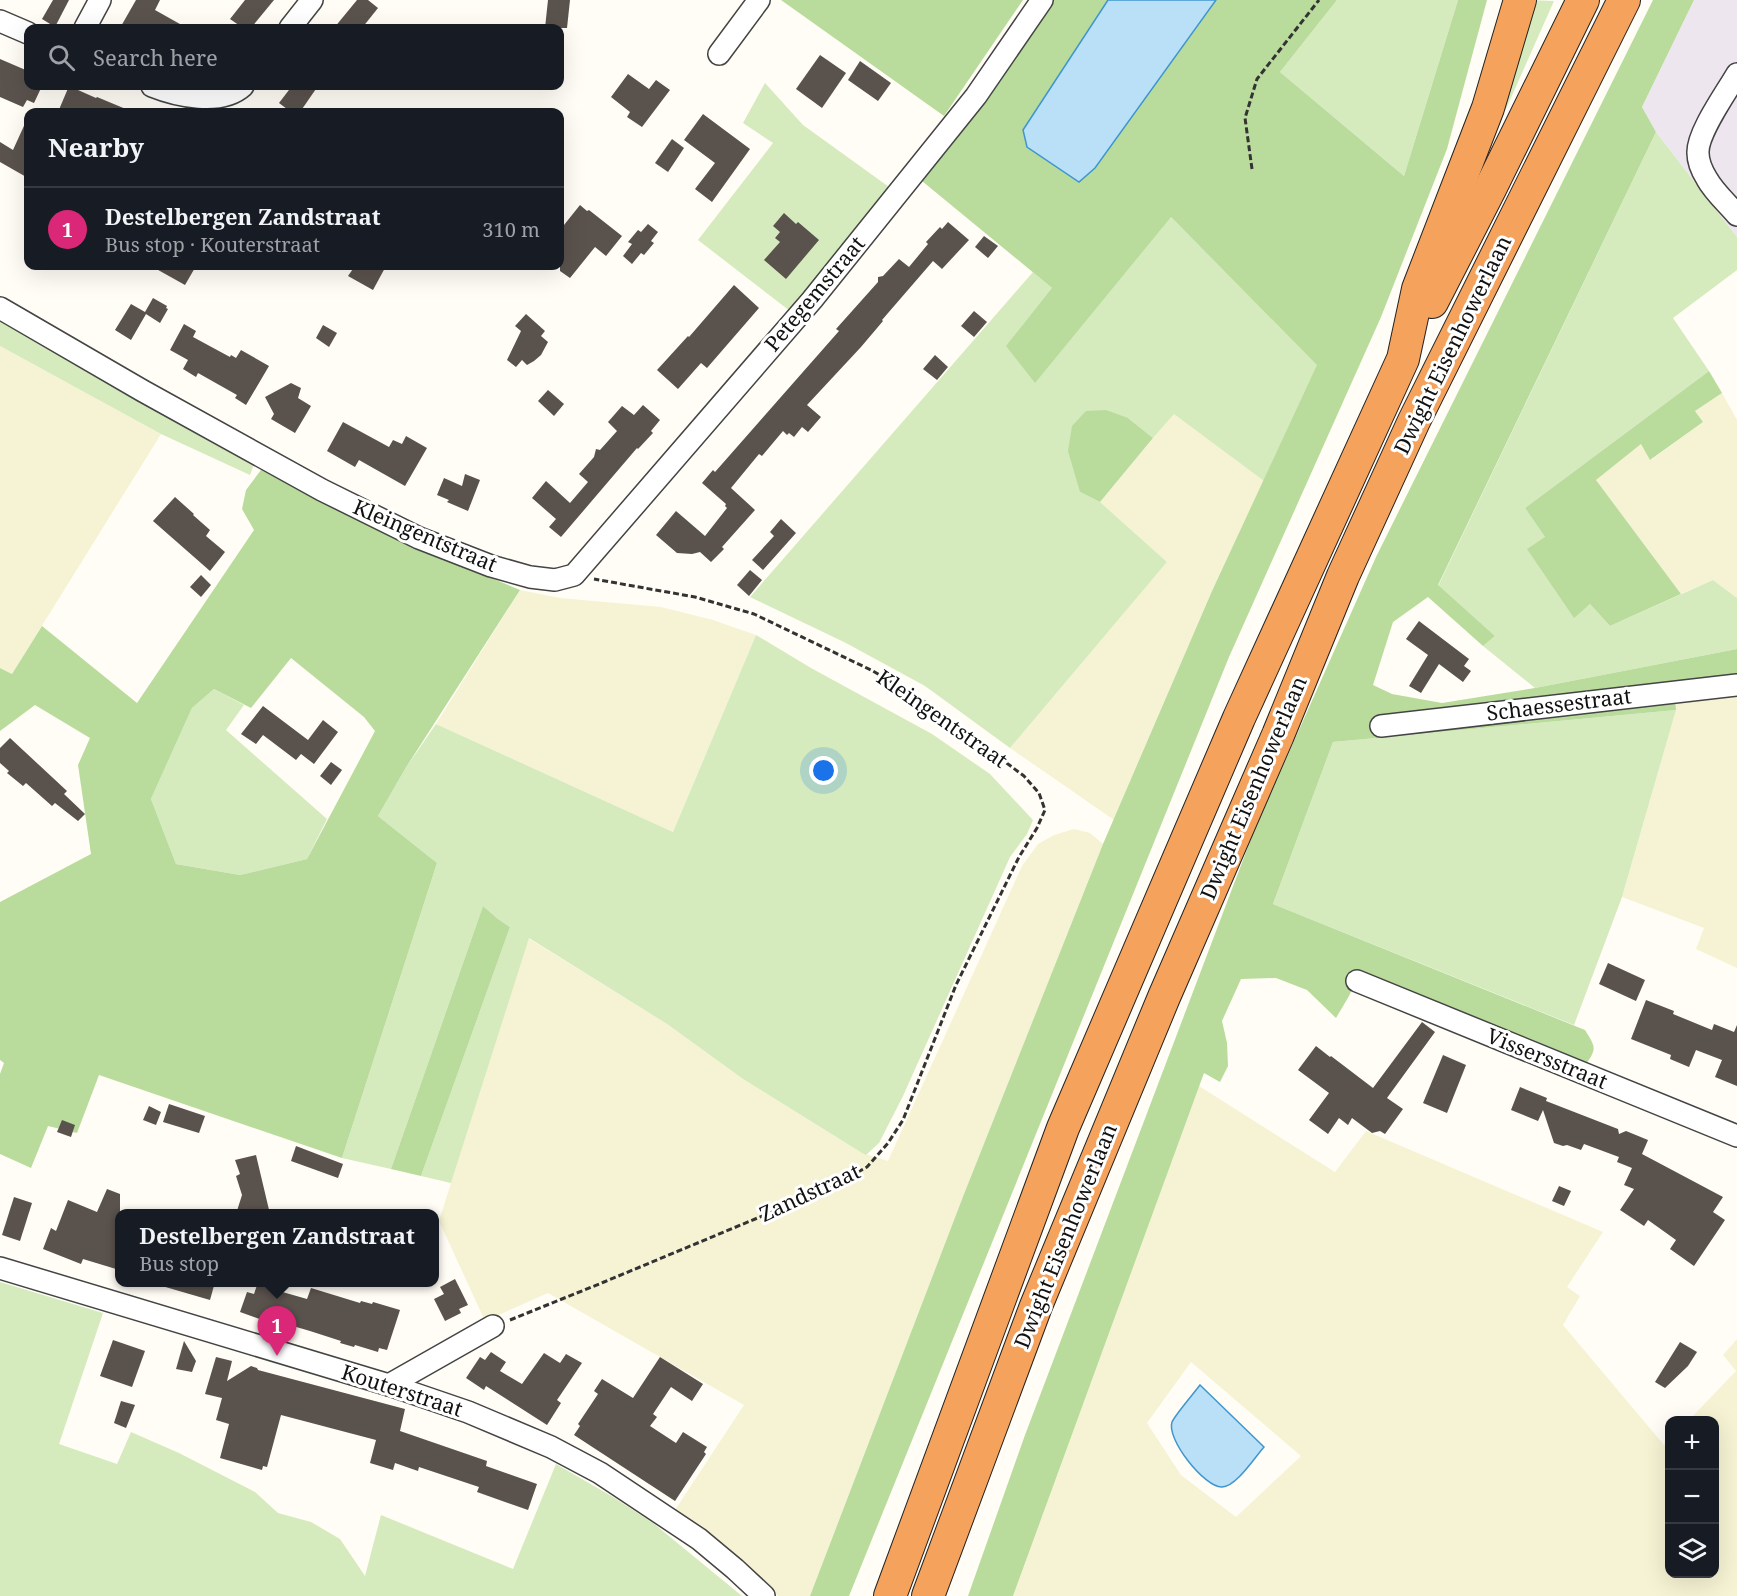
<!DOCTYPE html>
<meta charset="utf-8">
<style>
:root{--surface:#171b24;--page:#20242c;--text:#f1f3f6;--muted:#9ea1a6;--line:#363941;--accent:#db2777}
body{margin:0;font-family:"Noto Serif",serif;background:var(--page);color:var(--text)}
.controls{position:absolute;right:18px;bottom:18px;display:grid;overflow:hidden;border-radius:12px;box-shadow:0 6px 24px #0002}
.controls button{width:54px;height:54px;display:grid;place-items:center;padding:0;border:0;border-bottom:2px solid var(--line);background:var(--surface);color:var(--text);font:30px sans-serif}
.you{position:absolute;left:824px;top:771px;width:21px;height:21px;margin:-15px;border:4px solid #fff;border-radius:50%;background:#1a73e8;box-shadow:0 0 0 9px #1a73e833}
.badge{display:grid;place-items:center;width:39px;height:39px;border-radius:50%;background:var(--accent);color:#fff;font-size:20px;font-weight:700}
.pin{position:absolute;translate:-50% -50px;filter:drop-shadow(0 2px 3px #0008)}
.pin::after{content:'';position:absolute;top:32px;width:21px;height:18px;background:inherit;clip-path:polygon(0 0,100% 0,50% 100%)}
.popup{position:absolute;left:115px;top:1209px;width:324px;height:78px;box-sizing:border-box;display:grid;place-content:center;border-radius:12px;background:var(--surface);filter:drop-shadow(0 2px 4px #0005);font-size:20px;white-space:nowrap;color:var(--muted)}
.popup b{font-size:22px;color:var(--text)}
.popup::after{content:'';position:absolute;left:50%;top:100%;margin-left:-12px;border:12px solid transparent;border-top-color:var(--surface)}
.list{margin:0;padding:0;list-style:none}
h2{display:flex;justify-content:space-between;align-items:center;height:78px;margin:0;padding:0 24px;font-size:26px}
h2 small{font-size:20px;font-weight:400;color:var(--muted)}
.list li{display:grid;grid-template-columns:39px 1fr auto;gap:18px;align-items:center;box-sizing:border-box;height:84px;padding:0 24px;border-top:2px solid var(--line)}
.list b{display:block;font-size:22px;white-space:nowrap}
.list p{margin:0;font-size:20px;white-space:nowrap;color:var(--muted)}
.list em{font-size:20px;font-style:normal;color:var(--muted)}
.icon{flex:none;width:33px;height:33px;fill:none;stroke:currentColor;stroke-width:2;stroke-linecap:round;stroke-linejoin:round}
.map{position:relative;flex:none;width:1737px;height:1596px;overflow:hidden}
.search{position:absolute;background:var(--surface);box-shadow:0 6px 24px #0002;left:24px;top:24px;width:540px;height:66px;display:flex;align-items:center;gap:15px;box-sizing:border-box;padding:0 21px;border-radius:12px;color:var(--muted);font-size:22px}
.panel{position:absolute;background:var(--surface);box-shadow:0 6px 24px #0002;left:24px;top:108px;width:540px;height:162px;border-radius:12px}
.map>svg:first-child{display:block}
.industrial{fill:#eee6ef}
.farmland{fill:#f6f3d4;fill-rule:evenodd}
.green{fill:#d5ebbd}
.forest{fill:#b9dc9c;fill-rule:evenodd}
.water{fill:#b9e0f7;stroke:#3f96cf;stroke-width:1.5}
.building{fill:#5a524d}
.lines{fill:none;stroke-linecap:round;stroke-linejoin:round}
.minor-casing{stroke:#444;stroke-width:24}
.highway-casing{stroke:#222;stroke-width:34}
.path{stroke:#333;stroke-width:3;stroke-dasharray:6 3;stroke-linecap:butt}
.minor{stroke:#fff;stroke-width:21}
.highway{stroke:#f5a25d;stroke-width:32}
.labels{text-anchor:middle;stroke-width:6;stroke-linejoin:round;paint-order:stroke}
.street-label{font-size:21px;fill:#111;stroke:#fff}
</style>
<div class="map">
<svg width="1737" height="1596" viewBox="0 0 1737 1596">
<rect width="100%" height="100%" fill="#fffdf5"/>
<polygon class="industrial" points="1694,0 1737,0 1737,237 1656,132 1642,107"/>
<g class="farmland">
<polygon points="0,346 161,434 12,674 0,668"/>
<polygon points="1722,393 1737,420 1737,598 1713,580 1681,594 1596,480 1641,444 1651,460 1703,422 1695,411"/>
<polygon points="1174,413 1264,481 1212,591 1114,820 1010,748 1167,562 1100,502"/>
<polygon points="520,590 560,598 661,607 713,620 756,635 673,832 436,724"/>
<polygon points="1737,695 1737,968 1696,949 1704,928 1622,897 1676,710 1675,701"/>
<polygon points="1074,829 1090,833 1103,844 964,1194 810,1596 778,1596 738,1559 675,1510 744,1405 548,1293 485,1321 439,1221 528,938 667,1024 743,1079 862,1153 888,1161 1022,866 1038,844 1054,835"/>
<path d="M 1199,1086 L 1335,1172 L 1366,1131 L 1603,1232 L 1567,1287 L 1580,1296 L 1563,1325 L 1664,1445 L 1669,1440 L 1670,1574 L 1714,1574 L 1714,1420 L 1689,1420 L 1736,1371 L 1723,1355 L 1737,1339 L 1737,1596 L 1013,1596 ZM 1191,1362 L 1301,1456 L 1236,1517 L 1181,1475 L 1147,1423 Z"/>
</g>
<g class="green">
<polygon points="1337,0 1458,0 1404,176 1280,72"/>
<polygon points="1527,0 1554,1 1506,109 1502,114"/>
<polygon points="765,83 803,125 889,187 790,311 698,240 773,143 743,123"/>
<polygon points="1656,132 1737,237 1737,270 1673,318 1709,371 1525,508 1545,537 1574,617 1590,604 1610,626 1713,580 1737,598 1737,649 1535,688 1483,646 1495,636 1438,586"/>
<polygon points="1171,217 1318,365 1264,481 1174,414 1153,438 1128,418 1080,492 1100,502 1167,562 1010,748 925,686 846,643 750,597 1033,272 1053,289"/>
<polygon points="0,315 254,464 250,475 161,434 0,346"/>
<polygon points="756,635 811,668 932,734 990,774 1033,820 1027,834 1010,857 903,1096 879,1143 866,1155 862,1153 743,1079 667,1024 529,938 451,1183 421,1176 510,927 498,919 483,906 391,1169 342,1158 437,863 378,816 405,769 436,724 673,832"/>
<polygon points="214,689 244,705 226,730 327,819 307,859 240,875 176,864 151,799 192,708"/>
<polygon points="1676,710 1622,897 1574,1025 1273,904 1333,742"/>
<polygon points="0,1282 103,1313 59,1444 117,1464 131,1432 179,1453 255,1492 278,1513 311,1522 340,1539 365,1576 381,1515 513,1569 556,1464 613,1497 653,1523 742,1596 0,1596"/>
</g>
<g class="forest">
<polygon points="781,0 1023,0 944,116"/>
<polygon points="1054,0 1108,0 1023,130 1095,167 1216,0 1337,0 1280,72 1404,176 1458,0 1487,0 1447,149 1381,317 1229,657 849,1596 810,1596 964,1194 1103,844 1212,591 1317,365 1171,217 1035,383 1006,346 1052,288 922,181 983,101"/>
<path d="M 1653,0 L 1694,0 L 1642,107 L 1656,132 L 1438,585 L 1495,636 L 1483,646 L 1428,597 L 1393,622 L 1373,685 L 1392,694 L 1442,703 L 1535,688 L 1737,649 L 1737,677 L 1674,684 L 1676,710 L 1333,742 L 1273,904 L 1585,1030 C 1596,1048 1597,1048 1585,1066 L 1359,974 L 1349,996 L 1336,1018 L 1307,990 L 1276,978 L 1241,979 L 1222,1021 L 1227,1043 L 1228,1066 L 1220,1082 L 1204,1073 L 1013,1596 L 968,1596 L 1025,1435 L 1254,831 L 1376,557 Z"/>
<polygon points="1709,371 1722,393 1695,411 1703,422 1650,460 1641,444 1596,480 1681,594 1610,626 1590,604 1574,618 1527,549 1545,537 1525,508"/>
<polygon points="1106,410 1128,418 1153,438 1100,502 1080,492 1068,451 1072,426 1086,411"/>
<path d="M 264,466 L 413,545 L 520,590 L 405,769 L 378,816 L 437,863 L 342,1158 L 99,1075 L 77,1133 L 48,1126 L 31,1168 L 0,1154 L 0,1074 L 4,1063 L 0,1060 L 0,902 L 91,854 L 78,765 L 90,738 L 35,705 L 0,731 L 0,668 L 12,674 L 42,626 L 137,703 L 254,530 L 242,509 L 246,490 ZM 291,658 L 364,717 L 375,731 L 307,859 L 240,875 L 176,864 L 151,799 L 192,708 L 214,689 L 251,708 Z"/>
<polygon points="483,906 498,919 510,927 421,1176 391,1169"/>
</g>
<g class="water">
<polygon points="1108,0 1216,0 1095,168 1079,182 1027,147 1023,130"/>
<path d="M 1200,1385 L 1264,1447 C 1255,1457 1236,1487 1222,1487 C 1205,1488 1166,1439 1172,1422 C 1175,1415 1194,1393 1200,1385 Z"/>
</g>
<g class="building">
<polygon points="53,0 69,0 55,27 42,19"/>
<polygon points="136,0 160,0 155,10 187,28 120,28"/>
<polygon points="245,0 274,0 251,28 243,28 230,19"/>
<polygon points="357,0 368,0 378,8 362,28 334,28"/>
<polygon points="548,0 570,0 567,28 545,28"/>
<polygon points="820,55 846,73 822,108 796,89"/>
<polygon points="0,59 28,71 28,86 42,86 34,103 27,100 23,107 0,97"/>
<polygon points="860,61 891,83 878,101 848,80"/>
<polygon points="628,74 649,89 656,80 670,90 642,127 627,117 630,112 611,97"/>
<polygon points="69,86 96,98 97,97 133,112 58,112"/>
<polygon points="292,86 318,86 300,112 291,112 279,103"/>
<polygon points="703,114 750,149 712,202 695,189 715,163 684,140"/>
<polygon points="28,117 28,178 0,162 0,142 13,150"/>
<polygon points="672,139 684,148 668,172 655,163"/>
<polygon points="580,205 587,211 589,210 622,236 606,256 595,247 570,278 560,271 560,230"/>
<polygon points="784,213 796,224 798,222 819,240 786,279 764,260 780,242 775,238 780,232 773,226"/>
<polygon points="948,222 969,240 942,269 933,261 882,320 883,321 861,347 807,405 821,417 808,432 802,427 794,437 789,433 787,435 783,431 762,456 759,454 731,488 755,510 722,547 724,549 711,562 700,552 692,554 677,553 656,535 676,511 705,536 727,508 725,506 726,504 702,483 713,470 715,472 839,331 836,329 878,282 878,277 883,276 899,259 909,267 928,244 926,242 940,227 942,229"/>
<polygon points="648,224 658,232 651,241 654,243 644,255 641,253 632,264 623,256 632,244 628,242 638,230 641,232"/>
<polygon points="984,236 998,246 988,258 975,247"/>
<polygon points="151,266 196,266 185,285"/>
<polygon points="355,266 386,266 373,290 348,276"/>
<polygon points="734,285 759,308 707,368 701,363 678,389 657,370 688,336 689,337"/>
<polygon points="153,298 167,306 166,308 168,309 160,323 146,314 131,340 115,330 131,304 145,312"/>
<polygon points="974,311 987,322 974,337 961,326"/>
<polygon points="526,314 545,331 541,336 548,342 541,355 534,361 527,365 522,360 516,367 507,360 521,331 515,326"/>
<polygon points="184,324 196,331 193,337 230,357 231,355 236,358 241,350 269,366 246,405 235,398 237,395 198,373 196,377 183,369 188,360 170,350"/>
<polygon points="323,325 337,333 329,347 316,338"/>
<polygon points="935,355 948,367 937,380 923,369"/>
<polygon points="291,383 301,388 298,398 311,406 295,433 271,419 274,414 265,397"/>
<polygon points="548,390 564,404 554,416 538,401"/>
<polygon points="643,405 660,420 651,431 653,433 638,449 637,448 561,537 549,527 556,519 532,498 546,481 570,503 588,482 579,474 594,457 596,449 600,450 617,431 608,422 622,406 634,415"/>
<polygon points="343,422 389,447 393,440 402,444 406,436 427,448 405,486 359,460 355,467 327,451"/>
<polygon points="465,474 480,480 468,511 447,502 449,500 437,495 444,478 462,486"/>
<polygon points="175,497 194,514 193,515 210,530 206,536 225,552 210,571 153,521"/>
<polygon points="781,519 796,533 763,570 752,560 774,536 770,532"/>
<polygon points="750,570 762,580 749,596 737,585"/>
<polygon points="201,575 211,585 201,597 190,587"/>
<polygon points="1419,621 1469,659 1464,666 1471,671 1463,682 1439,664 1421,693 1409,686 1428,655 1406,639"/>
<polygon points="263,706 308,740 323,720 338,732 314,764 301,754 296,760 263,735 256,744 241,734"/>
<polygon points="10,738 67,791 64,794 85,814 78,821 55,803 52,806 26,783 23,786 7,773 9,771 0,763 0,748"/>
<polygon points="331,762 342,770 331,785 320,776"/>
<polygon points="1608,963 1645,980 1636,1001 1599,984"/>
<polygon points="1646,1000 1674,1011 1673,1014 1712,1030 1714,1024 1734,1032 1737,1025 1737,1086 1715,1077 1722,1060 1696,1050 1689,1067 1670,1059 1671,1055 1631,1039"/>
<polygon points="1422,1022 1435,1032 1387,1098 1403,1109 1385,1134 1380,1131 1372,1133 1352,1118 1348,1125 1339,1118 1328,1134 1309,1120 1329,1093 1298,1070 1316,1046 1330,1057 1331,1056 1373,1088"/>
<polygon points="1443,1055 1466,1065 1447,1113 1423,1103"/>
<polygon points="1520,1087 1547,1098 1546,1101 1618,1129 1619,1134 1626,1131 1648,1140 1642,1154 1723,1197 1713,1212 1725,1220 1694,1266 1670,1249 1676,1240 1648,1220 1644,1226 1620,1210 1634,1189 1624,1185 1632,1168 1617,1162 1619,1157 1584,1144 1581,1150 1567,1145 1563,1146 1554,1143 1543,1110 1538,1121 1511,1110"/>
<polygon points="169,1104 205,1116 199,1133 163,1122"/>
<polygon points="149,1106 161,1112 156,1125 143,1120"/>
<polygon points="62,1120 75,1125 71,1137 57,1132"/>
<polygon points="296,1146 343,1164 338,1178 291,1161"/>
<polygon points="256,1155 270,1214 236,1214 242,1195 236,1176 240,1174 235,1160"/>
<polygon points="1559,1186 1571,1191 1564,1206 1552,1201"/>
<polygon points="107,1189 120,1194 120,1258 116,1269 83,1259 81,1264 43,1249 51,1228 56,1231 68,1200 97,1212"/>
<polygon points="14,1197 32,1203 20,1241 2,1235"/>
<polygon points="455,1279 468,1305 459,1309 461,1313 445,1321 434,1299 444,1294 440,1287"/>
<polygon points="162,1282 215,1282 210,1300 162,1286"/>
<polygon points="258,1282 282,1282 279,1291 307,1299 311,1288 360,1303 361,1301 372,1304 373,1302 400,1310 387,1350 379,1348 378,1352 355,1345 354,1347 340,1343 341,1341 310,1331 269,1319 268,1322 240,1312 247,1292 254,1294"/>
<polygon points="113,1340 145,1351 132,1387 100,1376"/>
<polygon points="184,1341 196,1361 192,1372 176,1369"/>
<polygon points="1680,1342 1697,1352 1688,1366 1665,1388 1655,1382"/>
<polygon points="491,1352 506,1362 500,1371 522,1384 544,1353 560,1363 566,1354 582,1363 557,1400 561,1403 547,1425 486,1386 484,1390 466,1378 480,1357 485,1360"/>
<polygon points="216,1357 232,1361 227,1381 251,1366 257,1368 258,1370 405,1409 400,1431 487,1461 486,1466 537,1484 528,1510 477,1492 479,1487 419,1467 418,1471 395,1463 393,1470 370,1463 376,1440 281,1415 267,1467 263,1466 262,1470 220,1458 229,1424 216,1420 222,1398 205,1394"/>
<polygon points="660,1357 703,1384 692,1401 671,1387 653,1414 657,1417 650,1426 676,1443 683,1432 707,1447 704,1452 706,1454 675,1501 574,1435 580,1426 578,1424 598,1394 594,1391 602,1379 633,1398"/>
<polygon points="121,1401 135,1405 126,1428 114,1423"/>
</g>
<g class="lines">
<defs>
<g id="minor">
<polyline points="0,21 28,33"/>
<polyline points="85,28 100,0"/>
<polyline points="290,28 312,0"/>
<polyline points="719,54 759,0"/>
<path d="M 1737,74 C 1726,93 1697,133 1698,153 C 1698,162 1702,171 1707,179 C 1714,192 1727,203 1737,215"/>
<path d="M 152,86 C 177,96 221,106 243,86"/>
<polyline points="0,308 143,391 322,490 419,538 491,566 530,577 555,580 574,575 812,300 976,96 1042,0"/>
<polyline points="1381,726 1737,685"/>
<polyline points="1357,981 1737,1136"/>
<polyline points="0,1268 389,1385 468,1412 551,1447 600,1473 699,1539 735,1569 764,1596"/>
<polyline points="389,1385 493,1326"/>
</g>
<g id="highway">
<polyline points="1432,302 1490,189 1583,0"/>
<polyline points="890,1596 1063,1128 1239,718 1403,359 1418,289 1488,108 1520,0"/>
<polyline points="928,1596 1036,1306 1164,997 1278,735 1343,576 1414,421 1624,0"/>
</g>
</defs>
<use href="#minor" class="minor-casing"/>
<use href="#highway" class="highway-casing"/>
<g class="path">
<polyline points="1252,169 1245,118 1257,79 1319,0"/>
<polyline points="510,1320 604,1282 827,1189 867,1167 888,1143 903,1120 956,985 1019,857 1037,828 1045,810 1039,793 1024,776 925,702 873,671 754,614 695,597 594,579"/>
</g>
<use href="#minor" class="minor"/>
<use href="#highway" class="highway"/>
</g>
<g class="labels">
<g class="street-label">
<text transform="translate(815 294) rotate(-50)" y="7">Petegemstraat</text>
<text transform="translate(1453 345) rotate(-64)" y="7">Dwight Eisenhowerlaan</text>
<text transform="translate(425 536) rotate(23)" y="7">Kleingentstraat</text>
<text transform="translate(1559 705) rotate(-7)" y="7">Schaessestraat</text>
<text transform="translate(942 719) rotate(35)" y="7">Kleingentstraat</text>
<text transform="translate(1254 788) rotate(-67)" y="7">Dwight Eisenhowerlaan</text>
<text transform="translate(1547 1059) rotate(22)" y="7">Vissersstraat</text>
<text transform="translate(810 1193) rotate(-25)" y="7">Zandstraat</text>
<text transform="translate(1066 1236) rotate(-68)" y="7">Dwight Eisenhowerlaan</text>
<text transform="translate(402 1391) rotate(18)" y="7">Kouterstraat</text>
</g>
</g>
</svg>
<div class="controls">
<button>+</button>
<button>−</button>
<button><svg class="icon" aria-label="layers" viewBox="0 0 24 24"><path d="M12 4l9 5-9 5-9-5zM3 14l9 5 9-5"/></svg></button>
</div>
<div class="you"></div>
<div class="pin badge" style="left:277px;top:1356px">1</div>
<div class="popup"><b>Destelbergen Zandstraat</b>Bus stop</div>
<div class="search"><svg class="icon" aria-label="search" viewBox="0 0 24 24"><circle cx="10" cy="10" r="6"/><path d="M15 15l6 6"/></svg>Search here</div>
<section class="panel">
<h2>Nearby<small></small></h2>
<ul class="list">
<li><span class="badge">1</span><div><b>Destelbergen Zandstraat</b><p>Bus stop · Kouterstraat</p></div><em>310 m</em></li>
</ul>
</section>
</div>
